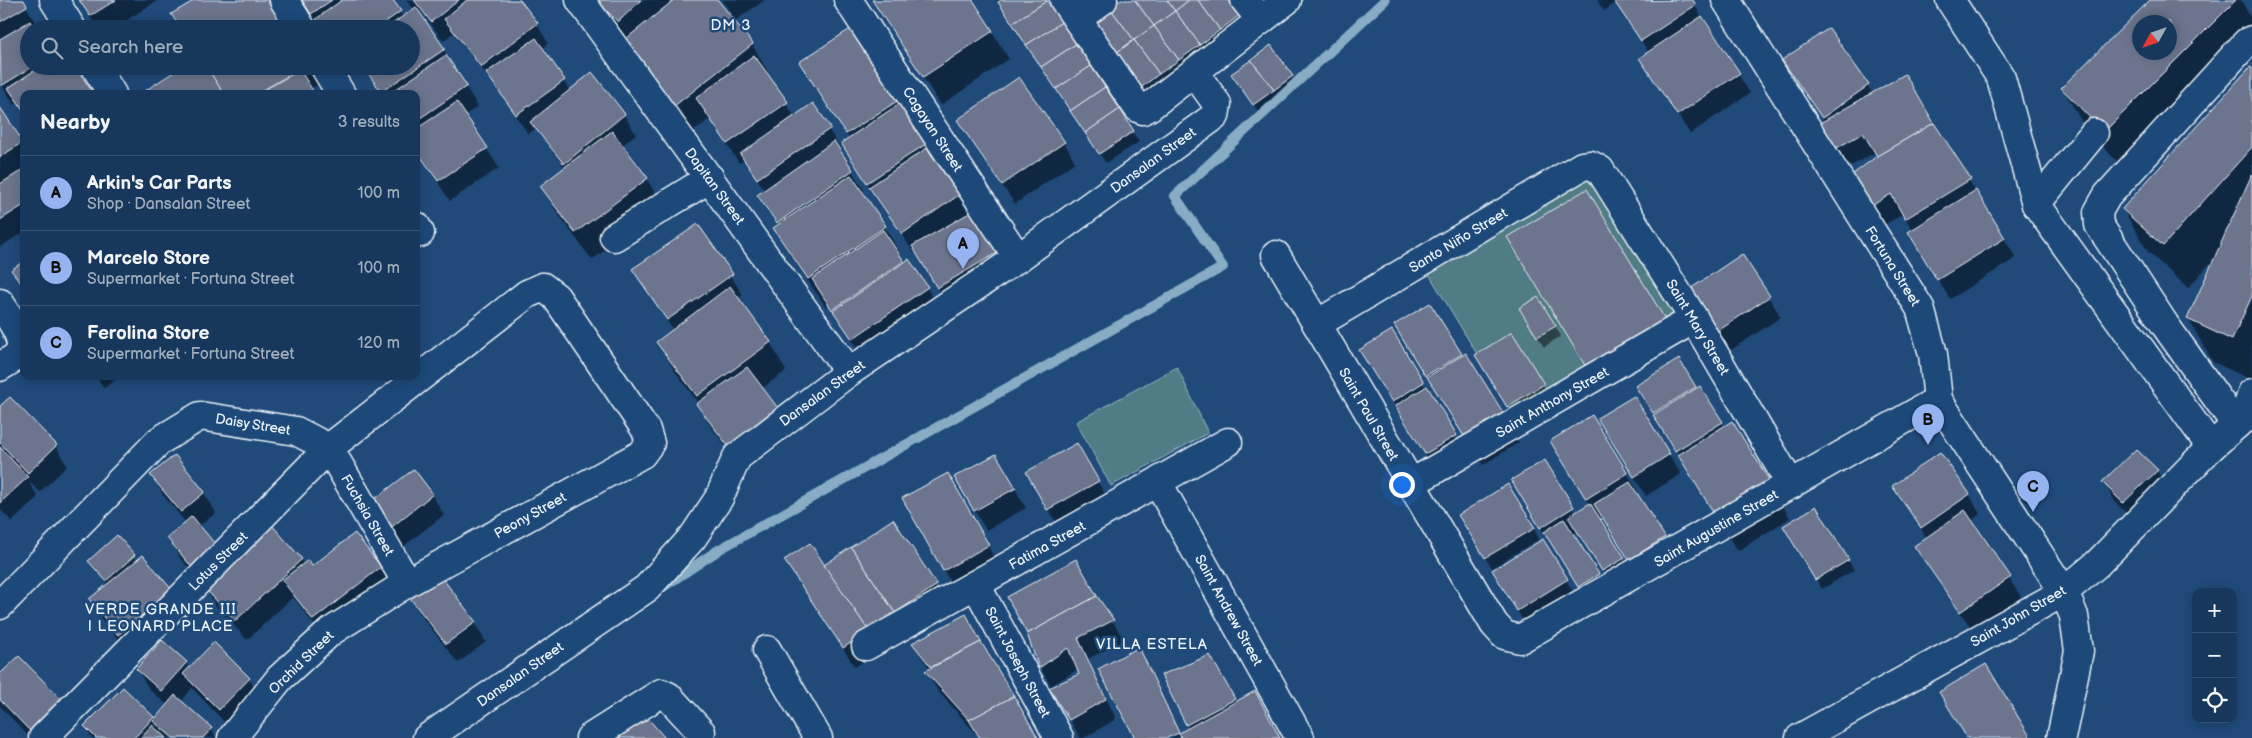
<!DOCTYPE html>
<meta charset="utf-8">
<style>
:root{--surface:#17385c;--page:#244365;--text:#f1f3f6;--muted:#9eacbb;--line:#365272;--accent:#95b2f1}
body{margin:0;font-family:"Balsamiq Sans",sans-serif;background:var(--page);color:var(--text)}
.controls{position:absolute;right:15px;bottom:15px;display:grid;overflow:hidden;border-radius:10px;box-shadow:0 2px 12px #0003}
.controls button{width:45px;height:45px;display:grid;place-items:center;padding:0;border:0;border-bottom:1px solid var(--line);background:var(--surface);color:var(--text);font:25px sans-serif}
.compass{position:absolute;left:2132px;top:15px;width:45px;height:45px;border-radius:50%;background:var(--surface);box-shadow:0 2px 12px #0003;rotate:230deg}
.you{position:absolute;left:1401px;top:484px;width:18px;height:18px;margin:-12px;border:4px solid #fff;border-radius:50%;background:#1a73e8;box-shadow:0 0 0 8px #1a73e833}
.badge{display:grid;place-items:center;width:32px;height:32px;border-radius:50%;background:var(--accent);color:#111;font-size:16px;font-weight:700}
.pin{position:absolute;translate:-50% -41px;filter:drop-shadow(0 1px 2px #0008)}
.pin::after{content:'';position:absolute;top:26px;width:18px;height:15px;background:inherit;clip-path:polygon(0 0,100% 0,50% 100%)}
.list{margin:0;padding:0;list-style:none}
h2{display:flex;justify-content:space-between;align-items:center;height:65px;margin:0;padding:0 20px;font-size:21px}
h2 small{font-size:16px;font-weight:400;color:var(--muted)}
.list li{display:grid;grid-template-columns:32px 1fr auto;gap:15px;align-items:center;box-sizing:border-box;height:75px;padding:0 20px;border-top:1px solid var(--line)}
.list b{display:block;font-size:19px;white-space:nowrap}
.list p{margin:0;font-size:16px;white-space:nowrap;color:var(--muted)}
.list em{font-size:16px;font-style:normal;color:var(--muted)}
.icon{flex:none;width:28px;height:28px;fill:none;stroke:currentColor;stroke-width:2;stroke-linecap:round;stroke-linejoin:round}
.map{position:relative;flex:none;width:2252px;height:738px;overflow:hidden}
.search{position:absolute;background:var(--surface);box-shadow:0 2px 12px #0003;left:20px;top:20px;width:400px;height:55px;display:flex;align-items:center;gap:12px;box-sizing:border-box;padding:0 18px;border-radius:28px;color:var(--muted);font-size:19px}
.panel{position:absolute;background:var(--surface);box-shadow:0 2px 12px #0003;left:20px;top:90px;width:400px;height:290px;border-radius:10px}
.map>svg:first-child{display:block}
.green{fill:#4f7c85;stroke:#9cb6be}
.shadow{fill:#0007;fill-rule:evenodd}
.lines{fill:none;stroke-linecap:round;stroke-linejoin:round}
.stream{stroke:#87acc4;stroke-width:10}
.building{fill:#6c748d;stroke:#e8f1f8;fill-rule:evenodd}
.minor-casing{stroke:#e8f1f8;stroke-width:31}
.minor{stroke:#1f4a7a;stroke-width:28}
.labels{text-anchor:middle;stroke-width:5;stroke-linejoin:round;paint-order:stroke}
.street-label{font-size:14px;fill:#e8f1f8;stroke:#1f4a7a}
.neighbourhood-label{font-size:15px;letter-spacing:1px;fill:#e8f1f8;stroke:#1f4a7a}
</style>
<div class="map">
<svg width="2252" height="738" viewBox="0 0 2252 738">
<rect width="100%" height="100%" fill="#1f4a7a"/>
<filter id="ink" filterUnits="userSpaceOnUse"><feTurbulence type="fractalNoise" baseFrequency=".02" numOctaves="2"/><feDisplacementMap in="SourceGraphic" scale="10" xChannelSelector="R" yChannelSelector="G"/><feConvolveMatrix kernelMatrix="1 2 1 2 8 2 1 2 1" color-interpolation-filters="sRGB"/></filter>
<g filter="url(#ink)">
<g class="green">
<polygon points="1589,177 1674,315 1512,412 1427,271"/>
<polygon points="1177,367 1208,433 1111,486 1076,422"/>
</g>
<g class="shadow">
<polygon points="0,0 22,0 38,26 29,29 29,66 74,66 24,94 24,112 18,103 14,105 0,82"/>
<polygon points="79,0 158,0 113,29 98,29"/>
<polygon points="302,0 391,0 403,17 415,10 406,0 518,0 537,24 548,43 542,49 570,91 591,74 624,115 636,134 622,146 647,179 663,207 592,260 558,214 541,186 565,168 536,129 528,134 495,85 453,33 443,41 421,11 418,13 443,49 478,107 465,115 499,168 450,201 416,149 416,94 382,94 363,67 354,73 349,66 411,66 411,29 321,29"/>
<polygon points="587,0 717,0 752,44 768,72 766,74 795,117 813,105 841,149 839,150 864,190 861,192 885,227 901,255 900,256 927,288 938,307 864,358 829,305 826,307 791,256 774,228 778,226 759,195 765,191 745,160 739,163 710,119 690,134"/>
<polygon points="722,0 765,0 736,20"/>
<polygon points="872,0 972,0 1009,59 941,105"/>
<polygon points="997,0 1045,0 1139,142 1106,163"/>
<polygon points="1120,0 1228,0 1251,36 1145,99 1096,32"/>
<polygon points="1597,0 1691,0 1750,93 1690,134 1641,59 1649,53 1616,3 1604,11"/>
<path d="M 2152,0 L 2241,0 L 2252,20 L 2252,51 L 2129,173 L 2087,131 L 2063,89 ZM 2140,22 L 2170,22 L 2170,52 L 2140,52 Z"/>
<polygon points="858,26 942,161 937,164 969,214 1013,271 949,307 917,251 914,253 854,164 843,144 850,139 812,82"/>
<polygon points="1829,30 1873,94 1905,76 2016,258 1950,299 1921,253 1913,231 1903,214 1881,227 1862,197 1878,156 1876,152 1847,168 1821,124 1824,122 1784,61"/>
<polygon points="185,66 309,66 319,84 310,89 313,94 142,94"/>
<polygon points="2252,70 2252,380 2213,362 2188,319 2216,257 2188,288 2148,252 2123,209"/>
<polygon points="1292,76 1298,86 1260,114 1239,84"/>
<polygon points="0,109 24,146 24,232 0,247"/>
<polygon points="958,121 1064,142 1075,162 1015,204"/>
<polygon points="1587,191 1670,329 1593,376"/>
<polygon points="698,226 743,295 737,299 770,342 786,371 761,389 743,469 709,424 699,404 674,370 658,342 673,330 634,270"/>
<polygon points="1742,256 1781,317 1731,350 1703,309"/>
<polygon points="1538,298 1561,336 1544,347 1521,309"/>
<polygon points="1430,305 1519,442 1483,465 1407,346"/>
<polygon points="1391,332 1467,455 1437,473 1373,370"/>
<polygon points="416,357 424,371 397,394 382,376 416,376"/>
<polygon points="1678,360 1697,390 1700,388 1725,427 1774,490 1790,518 1738,551 1637,386"/>
<polygon points="1489,375 1543,385 1554,404 1520,426"/>
<polygon points="96,376 121,376 104,388"/>
<polygon points="1634,398 1681,474 1646,496 1610,439"/>
<polygon points="0,408 56,446 67,466 40,492 29,482 38,497 12,522 0,509"/>
<polygon points="1076,444 1109,501 1060,529 1028,472"/>
<polygon points="996,455 1026,508 986,530 956,478"/>
<polygon points="175,457 204,493 216,513 199,526 214,544 226,565 301,560 304,565 312,568 380,568 391,587 325,639 293,597 247,640 215,605 206,588 180,558 169,538 186,523 163,495 152,475"/>
<polygon points="1563,461 1627,473 1639,493 1637,494 1675,558 1641,579 1602,516 1599,518 1635,578 1615,591 1578,532 1573,535 1603,585 1585,597 1524,501 1544,462 1576,514 1590,505"/>
<polygon points="413,471 432,495 444,515 400,549 381,524"/>
<polygon points="2157,471 2168,491 2135,522 2115,502 2104,482"/>
<polygon points="947,474 999,566 955,590 903,499"/>
<polygon points="1893,486 1969,494 1980,514 1971,521 2021,597 1973,631 1916,546 1927,538"/>
<polygon points="1816,508 1854,570 1822,589 1784,527"/>
<polygon points="892,521 947,606 855,667 786,560 824,566"/>
<polygon points="1465,526 1534,529 1539,539 1492,568"/>
<polygon points="1542,540 1578,600 1529,630 1505,591"/>
<polygon points="134,555 137,561 171,591 131,654 102,620 90,600 108,585 89,562"/>
<path d="M 1076,561 L 1124,640 L 1088,659 L 1116,719 L 1084,738 L 1080,738 L 1040,667 ZM 1078,669 L 1080,674 L 1054,687 L 1053,685 Z"/>
<polygon points="412,598 474,622 486,642 458,663 423,618"/>
<polygon points="965,616 1037,738 980,738 938,691 926,671 930,670 913,644"/>
<polygon points="1139,649 1150,669 1180,738 1137,738"/>
<polygon points="1210,656 1236,703 1280,738 1183,738 1189,729 1163,676"/>
<polygon points="186,662 189,669 249,679 261,698 231,729 192,688 181,702 211,728 216,738 92,738 85,727 153,718 155,721 168,706 149,689 137,669"/>
<polygon points="0,676 61,701 30,738 0,706"/>
</g>
<g class="lines">
<polyline class="stream" points="660,589 720,549 1223,267 1175,196 1385,0"/>
</g>
<g class="building">
<polygon points="0,0 24,0 27,6 0,22"/>
<polygon points="79,0 116,0 90,16"/>
<polygon points="195,0 267,0 286,29 181,29 171,14"/>
<polygon points="302,0 332,0 311,14"/>
<polygon points="342,0 393,0 401,11 376,29 323,29 316,19"/>
<polygon points="414,0 459,0 431,22"/>
<polygon points="467,0 520,0 538,23 481,67 444,19"/>
<polygon points="596,0 641,0 618,22"/>
<polygon points="674,0 718,0 753,44 673,107 622,42"/>
<polygon points="872,0 973,0 993,31 923,77"/>
<polygon points="1001,0 1047,0 1047,1 1012,23 998,2"/>
<polygon points="1118,0 1135,0 1154,26 1134,40 1109,7"/>
<polygon points="1135,0 1167,0 1175,11 1154,26"/>
<polygon points="1167,0 1189,0 1175,11"/>
<polygon points="1189,0 1198,0 1220,30 1200,45 1175,11"/>
<polygon points="1198,0 1229,0 1240,15 1220,30"/>
<polygon points="1693,0 1696,5 1641,41 1614,1"/>
<path d="M 2150,0 L 2236,0 L 2104,132 L 2061,88 ZM 2140,22 L 2170,22 L 2170,52 L 2140,52 Z"/>
<polygon points="1047,1 1062,22 1026,45 1012,23"/>
<polygon points="416,7 445,49 381,92 363,66 411,66 411,29 385,29"/>
<polygon points="1109,7 1134,40 1113,55 1088,21"/>
<polygon points="1175,11 1200,45 1179,60 1154,26"/>
<polygon points="1702,16 1740,73 1677,115 1639,58"/>
<polygon points="30,21 34,29 29,29 29,66 34,66 1,86 0,39"/>
<polygon points="1062,22 1076,44 1041,67 1026,45"/>
<polygon points="858,24 905,96 846,134 799,62"/>
<polygon points="1154,26 1179,60 1159,74 1134,40"/>
<polygon points="1829,28 1869,85 1822,118 1782,60"/>
<polygon points="536,38 565,80 516,115 486,73"/>
<polygon points="1134,40 1159,74 1138,90 1113,55"/>
<polygon points="1076,44 1091,66 1056,89 1041,67"/>
<polygon points="1271,45 1293,76 1274,90 1251,60"/>
<polygon points="446,55 467,86 416,121 416,94 389,94"/>
<polygon points="754,55 788,102 727,144 696,98"/>
<polygon points="1251,60 1274,90 1253,105 1231,74"/>
<polygon points="41,66 75,66 94,94 24,94 24,111 8,88"/>
<polygon points="183,66 206,66 224,94 140,94"/>
<polygon points="206,66 305,66 256,94 224,94"/>
<polygon points="1091,66 1105,87 1070,111 1056,89"/>
<polygon points="2250,67 2252,68 2252,147 2163,246 2122,209"/>
<polygon points="300,70 315,94 257,94"/>
<polygon points="592,72 625,114 564,164 530,122"/>
<polygon points="1905,74 1934,123 1877,156 1863,133 1835,149 1820,123"/>
<polygon points="1019,77 1065,142 1002,185 957,120"/>
<polygon points="1105,87 1120,109 1085,133 1070,111"/>
<polygon points="905,100 932,140 867,183 841,143"/>
<polygon points="457,102 488,148 438,181 416,150 416,129"/>
<polygon points="813,103 831,128 757,179 740,154"/>
<polygon points="0,107 23,142 0,157"/>
<polygon points="1120,109 1134,131 1099,154 1085,133"/>
<polygon points="1934,123 1971,179 1905,219 1891,194 1868,208 1849,177 1877,156"/>
<polygon points="612,131 648,178 575,233 540,186"/>
<polygon points="834,141 853,170 777,223 757,195"/>
<polygon points="927,148 959,195 902,234 869,187"/>
<polygon points="24,169 24,205 0,220 0,184"/>
<polygon points="2252,174 2252,296 2232,340 2187,319"/>
<polygon points="851,175 886,226 808,279 773,228"/>
<polygon points="1587,189 1665,319 1586,367 1507,237"/>
<polygon points="1976,190 2005,238 1937,280 1908,232"/>
<polygon points="978,208 1002,250 937,288 912,246"/>
<polygon points="698,224 733,274 667,320 632,269"/>
<polygon points="883,230 904,261 832,310 812,279"/>
<polygon points="1742,254 1770,296 1718,331 1690,289"/>
<polygon points="909,259 928,287 852,339 833,311"/>
<polygon points="24,261 24,287 11,270"/>
<polygon points="730,286 771,342 697,396 656,342"/>
<polygon points="1538,297 1556,326 1537,337 1519,308"/>
<polygon points="1430,303 1462,354 1425,376 1394,325"/>
<polygon points="1392,330 1424,382 1392,402 1359,350"/>
<polygon points="1512,332 1544,384 1507,407 1475,355"/>
<polygon points="1466,353 1509,422 1470,446 1427,377"/>
<polygon points="1679,359 1696,387 1653,413 1635,386"/>
<polygon points="747,367 781,412 731,450 696,404"/>
<polygon points="1427,386 1457,435 1425,454 1395,406"/>
<polygon points="1700,386 1723,422 1675,451 1653,415"/>
<polygon points="1634,396 1670,454 1634,477 1597,418"/>
<polygon points="10,397 57,445 28,473 0,443 0,406"/>
<polygon points="1592,415 1628,473 1586,499 1550,441"/>
<polygon points="1732,421 1775,489 1720,523 1678,455"/>
<polygon points="1077,443 1099,481 1047,510 1026,472"/>
<polygon points="0,447 28,477 0,503"/>
<polygon points="2136,449 2158,470 2123,503 2102,482"/>
<polygon points="1940,452 1970,494 1921,528 1892,486"/>
<polygon points="996,454 1016,488 974,511 954,477"/>
<polygon points="175,455 205,492 181,512 150,475"/>
<polygon points="1545,460 1574,507 1540,528 1511,480"/>
<polygon points="414,469 433,494 388,530 368,504"/>
<polygon points="948,473 989,545 943,571 902,498"/>
<polygon points="1630,482 1665,537 1629,560 1594,504"/>
<polygon points="1508,484 1535,528 1485,558 1458,515"/>
<polygon points="1590,503 1625,558 1602,571 1568,517"/>
<polygon points="1816,506 1849,560 1815,580 1783,526"/>
<polygon points="1965,510 2011,577 1960,612 1914,546"/>
<polygon points="192,516 215,544 203,555 208,561 196,572 167,538"/>
<polygon points="893,519 937,585 895,613 851,547"/>
<polygon points="1564,519 1599,574 1578,587 1544,532"/>
<polygon points="270,523 302,559 235,621 202,585"/>
<polygon points="355,533 381,567 313,620 282,580 308,560 312,566"/>
<polygon points="117,535 135,555 106,581 88,561"/>
<polygon points="1543,539 1568,579 1517,611 1492,570"/>
<polygon points="810,543 869,631 843,648 784,560"/>
<polygon points="851,547 895,613 869,631 824,565"/>
<polygon points="143,555 172,590 118,635 89,599"/>
<polygon points="1076,559 1097,596 1027,634 1007,597"/>
<polygon points="440,575 476,622 446,644 410,598"/>
<polygon points="1097,596 1114,620 1078,638 1106,699 1069,720 1049,688 1079,674 1068,648 1039,668 1027,634"/>
<polygon points="966,614 981,642 931,667 912,643"/>
<polygon points="162,640 187,662 161,691 136,669"/>
<polygon points="214,642 250,678 219,710 183,674"/>
<polygon points="981,642 1014,696 969,720 925,671"/>
<polygon points="1139,647 1179,733 1167,738 1135,738 1098,669"/>
<polygon points="1210,655 1235,699 1186,725 1161,675"/>
<polygon points="19,656 62,700 30,731 0,700 0,674"/>
<polygon points="1986,664 2031,738 1967,738 1939,692"/>
<polygon points="123,687 154,717 134,738 96,738 84,726"/>
<polygon points="1255,691 1280,738 1181,738 1179,733"/>
<polygon points="175,695 212,728 203,738 173,738 153,721"/>
<polygon points="1014,696 1038,738 980,738 969,720"/>
<polygon points="645,715 665,738 618,738"/>
<polygon points="152,725 166,738 140,738"/>
</g>
<g class="lines">
<defs>
<g id="minor">
<polyline points="54,0 72,29"/>
<polyline points="284,0 302,29"/>
<polyline points="580,0 849,372"/>
<polyline points="848,0 1018,258"/>
<polyline points="1064,0 1138,108 1143,110 1149,107 1287,0"/>
<polyline points="1245,0 1261,20"/>
<polyline points="1726,0 1920,308 1933,354 1938,400 2064,592 2074,616 2079,651 2061,738"/>
<polyline points="1950,0 2001,78 2036,204 2211,447"/>
<polyline points="1077,19 1103,0"/>
<polyline points="95,66 112,94"/>
<polyline points="324,66 341,94"/>
<polyline points="2036,204 2094,133"/>
<polyline points="416,226 420,233"/>
<polyline points="614,237 710,178"/>
<polyline points="1276,255 1494,624 1504,635 1520,639 1938,400"/>
<path d="M 0,303 C 7,315 29,341 17,355 C 13,360 5,363 0,367"/>
<polyline points="1317,324 1582,166 1591,165 1600,170 1694,319 1791,485"/>
<polyline points="2244,418 2252,393"/>
<polyline points="2236,425 2165,325 2099,225 2098,212 2107,196 2247,42 2252,40"/>
<polyline points="329,448 407,583"/>
<polyline points="1158,483 1300,738"/>
<polyline points="1410,484 1694,319"/>
<polyline points="976,585 1059,738"/>
<polyline points="0,605 159,441 200,416 296,431 329,448"/>
<polyline points="866,646 1228,442"/>
<polyline points="767,650 818,738"/>
<polyline points="43,738 329,448 527,294 543,287 556,297 646,430 650,443 642,454 407,583 330,632 280,678 232,738"/>
<polyline points="427,738 647,588 693,537 719,498 737,457 849,372 1018,258 1215,116 1217,104 1194,72"/>
<polyline points="590,738 661,693 668,696 701,732"/>
<polyline points="1800,738 2064,592 2097,564 2211,447 2244,418 2252,417"/>
</g>
</defs>
<use href="#minor" class="minor-casing"/>
<use href="#minor" class="minor"/>
</g>
</g>
<g class="labels">
<g class="street-label">
<text transform="translate(933 129) rotate(57)" y="5">Cagayan Street</text>
<text transform="translate(1153 160) rotate(-36)" y="5">Dansalan Street</text>
<text transform="translate(715 186) rotate(54)" y="5">Dapitan Street</text>
<text transform="translate(1458 240) rotate(-31)" y="5">Santo Niño Street</text>
<text transform="translate(1893 266) rotate(58)" y="5">Fortuna Street</text>
<text transform="translate(1698 327) rotate(59)" y="5">Saint Mary Street</text>
<text transform="translate(822 393) rotate(-36)" y="5">Dansalan Street</text>
<text transform="translate(1552 402) rotate(-30)" y="5">Saint Anthony Street</text>
<text transform="translate(1369 414) rotate(60)" y="5">Saint Paul Street</text>
<text transform="translate(253 424) rotate(9)" y="5">Daisy Street</text>
<text transform="translate(368 515) rotate(60)" y="5">Fuchsia Street</text>
<text transform="translate(530 515) rotate(-29)" y="5">Peony Street</text>
<text transform="translate(1716 528) rotate(-30)" y="5">Saint Augustine Street</text>
<text transform="translate(1047 545) rotate(-29)" y="5">Fatima Street</text>
<text transform="translate(218 561) rotate(-45)" y="5">Lotus Street</text>
<text transform="translate(1229 610) rotate(61)" y="5">Saint Andrew Street</text>
<text transform="translate(2018 616) rotate(-30)" y="5">Saint John Street</text>
<text transform="translate(301 662) rotate(-44)" y="5">Orchid Street</text>
<text transform="translate(1018 662) rotate(62)" y="5">Saint Joseph Street</text>
<text transform="translate(520 674) rotate(-35)" y="5">Dansalan Street</text>
</g>
<g class="neighbourhood-label">
<text x="731" y="30">DM 3</text>
<text x="161" y="614">VERDE GRANDE III<tspan x="161" dy="17">| LEONARD PLACE</tspan></text>
<text x="1152" y="649">VILLA ESTELA</text>
</g>
</g>
</svg>
<div class="controls">
<button>+</button>
<button>−</button>
<button><svg class="icon" aria-label="locate" viewBox="0 0 24 24"><circle cx="12" cy="12" r="6"/><path d="M12 2v4M12 18v4M2 12h4M18 12h4"/></svg></button>
</div>
<svg class="compass" viewBox="-18 -18 36 36"><path d="M0-13l5 13h-10z" fill="#e53935"/><path d="M0 13l5-13h-10z" fill="#9eacbb"/></svg>
<div class="you"></div>
<div class="pin badge" style="left:963px;top:269px">A</div>
<div class="pin badge" style="left:1928px;top:445px">B</div>
<div class="pin badge" style="left:2033px;top:512px">C</div>
<div class="search"><svg class="icon" aria-label="search" viewBox="0 0 24 24"><circle cx="10" cy="10" r="6"/><path d="M15 15l6 6"/></svg>Search here</div>
<section class="panel">
<h2>Nearby<small>3 results</small></h2>
<ul class="list">
<li><span class="badge">A</span><div><b>Arkin's Car Parts</b><p>Shop · Dansalan Street</p></div><em>100 m</em></li>
<li><span class="badge">B</span><div><b>Marcelo Store</b><p>Supermarket · Fortuna Street</p></div><em>100 m</em></li>
<li><span class="badge">C</span><div><b>Ferolina Store</b><p>Supermarket · Fortuna Street</p></div><em>120 m</em></li>
</ul>
</section>
</div>
